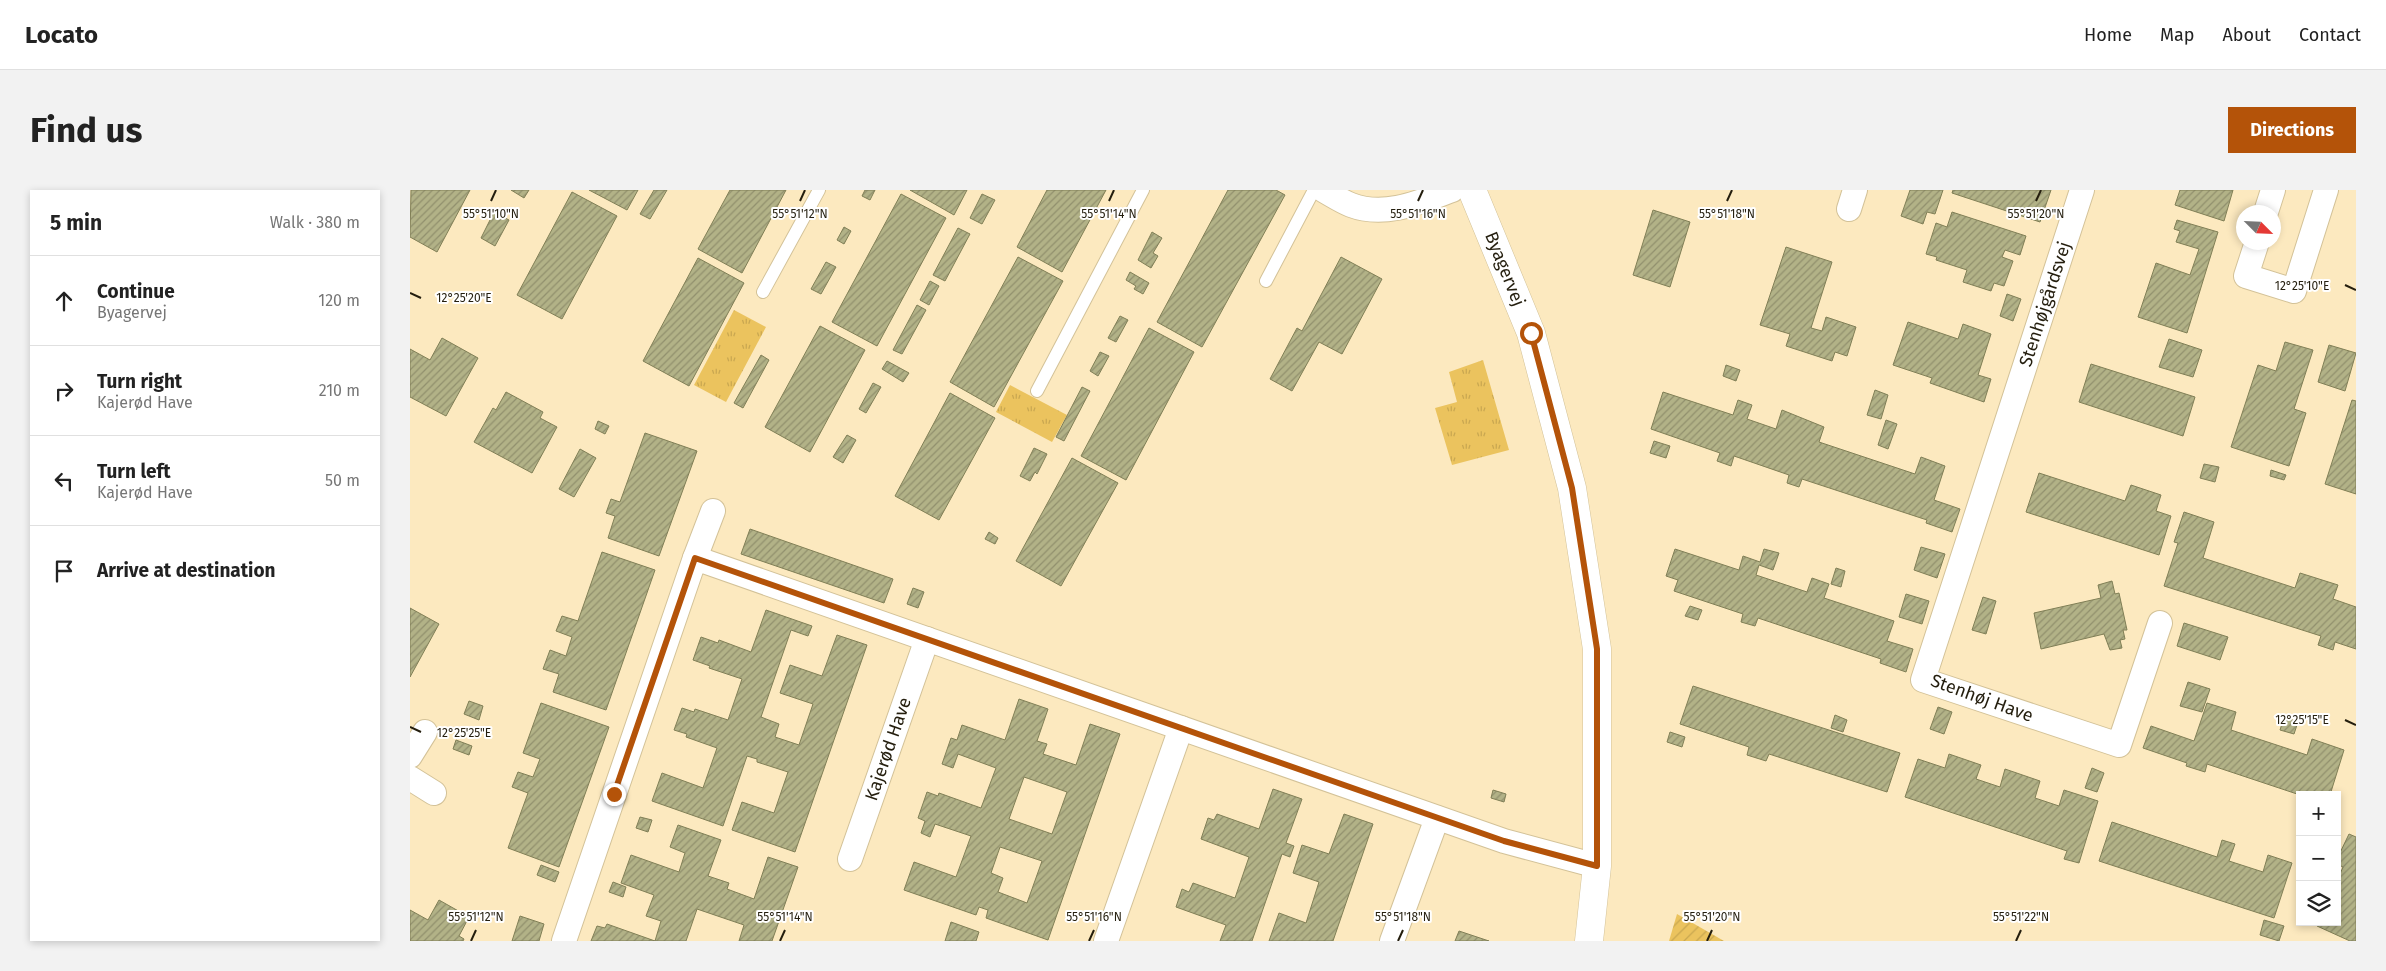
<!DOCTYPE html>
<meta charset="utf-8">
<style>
:root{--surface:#fff;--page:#f2f2f2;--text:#222;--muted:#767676;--line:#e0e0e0;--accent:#b45309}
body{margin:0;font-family:"Fira Sans",sans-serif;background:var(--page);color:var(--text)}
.controls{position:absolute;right:15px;bottom:15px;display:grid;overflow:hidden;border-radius:0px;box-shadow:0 2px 8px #0003}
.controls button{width:45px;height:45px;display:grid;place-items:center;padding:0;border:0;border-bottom:1px solid var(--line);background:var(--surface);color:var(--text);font:25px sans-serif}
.compass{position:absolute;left:1826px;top:15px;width:45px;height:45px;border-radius:50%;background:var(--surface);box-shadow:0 2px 8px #0003;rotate:114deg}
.stop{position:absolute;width:15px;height:15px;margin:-11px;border:4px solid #b45309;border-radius:50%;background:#fff}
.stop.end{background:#b45309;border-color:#fff;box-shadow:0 1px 5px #0008}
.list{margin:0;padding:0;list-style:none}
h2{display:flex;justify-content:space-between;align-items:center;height:65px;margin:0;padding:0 20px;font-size:21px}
h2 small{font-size:16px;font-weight:400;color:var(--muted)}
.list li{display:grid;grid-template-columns:32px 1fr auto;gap:15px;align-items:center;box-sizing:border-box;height:90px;padding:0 20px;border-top:1px solid var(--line)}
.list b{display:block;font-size:19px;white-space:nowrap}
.list p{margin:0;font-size:16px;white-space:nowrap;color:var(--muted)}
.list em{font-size:16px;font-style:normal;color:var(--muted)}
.icon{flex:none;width:28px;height:28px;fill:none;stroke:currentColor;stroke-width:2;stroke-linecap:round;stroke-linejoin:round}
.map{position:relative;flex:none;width:1946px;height:751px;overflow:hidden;border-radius:0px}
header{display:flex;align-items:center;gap:30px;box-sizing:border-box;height:70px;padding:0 25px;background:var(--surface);border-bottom:1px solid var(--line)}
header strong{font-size:24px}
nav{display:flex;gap:28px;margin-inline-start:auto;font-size:18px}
.intro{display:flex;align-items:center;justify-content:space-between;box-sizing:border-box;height:120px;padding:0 30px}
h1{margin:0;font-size:35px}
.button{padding:12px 22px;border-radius:0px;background:var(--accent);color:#fff;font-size:18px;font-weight:700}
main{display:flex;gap:30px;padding:0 30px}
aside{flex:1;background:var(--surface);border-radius:0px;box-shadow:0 2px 8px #0003}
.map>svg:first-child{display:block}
.park{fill:url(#park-tufts)}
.garden{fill:url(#garden-furrows)}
.building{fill:url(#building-hatch);stroke:#807f56;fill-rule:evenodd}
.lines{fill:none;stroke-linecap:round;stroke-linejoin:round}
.lane-casing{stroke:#d3c298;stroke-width:14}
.street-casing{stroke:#d3c298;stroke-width:26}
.secondary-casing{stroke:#d3c298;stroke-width:29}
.lane{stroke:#fff;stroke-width:12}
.street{stroke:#fff;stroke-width:24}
.secondary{stroke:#fff;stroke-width:28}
.route{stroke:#b45309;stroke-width:6}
.ticks{fill:none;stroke:#241e0e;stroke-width:2}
.labels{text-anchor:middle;stroke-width:4;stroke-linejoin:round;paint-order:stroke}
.street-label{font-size:18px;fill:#241e0e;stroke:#fff}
.ticks-label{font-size:12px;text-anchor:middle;fill:#241e0e;stroke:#fff;stroke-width:4;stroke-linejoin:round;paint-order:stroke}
</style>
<header>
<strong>Locato</strong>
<nav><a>Home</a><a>Map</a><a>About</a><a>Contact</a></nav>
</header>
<div class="intro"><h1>Find us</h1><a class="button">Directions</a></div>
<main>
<aside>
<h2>5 min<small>Walk · 380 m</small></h2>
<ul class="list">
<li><svg class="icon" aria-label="ahead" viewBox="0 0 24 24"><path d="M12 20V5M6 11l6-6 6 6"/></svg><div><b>Continue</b><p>Byagervej</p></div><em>120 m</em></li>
<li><svg class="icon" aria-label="right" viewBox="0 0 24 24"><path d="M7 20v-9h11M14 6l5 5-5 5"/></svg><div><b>Turn right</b><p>Kajerød Have</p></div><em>210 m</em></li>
<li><svg class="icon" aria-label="left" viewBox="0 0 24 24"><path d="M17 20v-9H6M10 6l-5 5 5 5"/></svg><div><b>Turn left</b><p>Kajerød Have</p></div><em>50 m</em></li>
<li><svg class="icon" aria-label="arrive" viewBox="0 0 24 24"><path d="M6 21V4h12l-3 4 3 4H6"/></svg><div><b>Arrive at destination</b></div></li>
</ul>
</aside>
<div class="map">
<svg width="1946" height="751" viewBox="0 0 1946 751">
<defs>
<pattern id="park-tufts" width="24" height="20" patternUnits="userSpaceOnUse" patternTransform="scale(1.25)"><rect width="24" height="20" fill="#ebc35e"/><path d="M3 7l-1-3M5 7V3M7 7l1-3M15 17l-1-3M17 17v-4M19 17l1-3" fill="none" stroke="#c9a750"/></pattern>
<pattern id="garden-furrows" width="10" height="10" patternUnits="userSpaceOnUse" patternTransform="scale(1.25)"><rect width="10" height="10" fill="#ebc35e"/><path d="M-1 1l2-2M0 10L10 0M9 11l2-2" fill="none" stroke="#c9a750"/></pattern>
<pattern id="building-hatch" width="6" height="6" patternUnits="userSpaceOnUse" patternTransform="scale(1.25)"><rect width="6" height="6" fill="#b2b287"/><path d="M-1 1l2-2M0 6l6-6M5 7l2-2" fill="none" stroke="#91906d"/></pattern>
</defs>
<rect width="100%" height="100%" fill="#fce9bf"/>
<g class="park">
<polygon points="324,120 356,137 316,212 284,195"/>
<polygon points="1073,170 1099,260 1042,275 1025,218 1047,212 1039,182"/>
<polygon points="600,195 657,225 642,252 586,222"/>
</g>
<polygon class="garden" points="1267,724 1314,751 1259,751"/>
<g class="building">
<polygon points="1,0 60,0 27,62 0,47"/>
<polygon points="101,0 119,0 114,8"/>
<polygon points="179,0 228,0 217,20"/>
<polygon points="244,0 257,0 240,29 230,24"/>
<polygon points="320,0 376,0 332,83 288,59"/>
<polygon points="455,0 465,0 460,10 452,6"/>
<polygon points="500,0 557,0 544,25"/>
<polygon points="637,0 696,0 652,82 607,57"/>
<polygon points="818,0 866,0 875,5 792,157 747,132"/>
<polygon points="1500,0 1533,0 1525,24 1517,22 1513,34 1491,26"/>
<polygon points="1543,0 1641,0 1630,32 1542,3"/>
<polygon points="1770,0 1823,0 1814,31 1765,15"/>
<polygon points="162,2 207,26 152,129 107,105"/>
<polygon points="491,4 536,28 467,156 422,132"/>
<polygon points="572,4 585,10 572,34 560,28"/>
<polygon points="1243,20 1280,32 1260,97 1223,85"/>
<polygon points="84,22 99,30 85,56 71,48"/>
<polygon points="1542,22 1616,46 1610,65 1595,60 1592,67 1603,71 1594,96 1584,93 1581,101 1553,92 1557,80 1526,70 1527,67 1516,64 1526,33 1537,37"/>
<polygon points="1767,30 1808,42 1777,143 1728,127 1746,73 1780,85 1789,59 1766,52 1770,41 1764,39"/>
<polygon points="434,37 441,41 434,54 427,50"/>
<polygon points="548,38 560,44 535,91 523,85"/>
<polygon points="742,42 752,48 743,63 748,66 741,78 728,70"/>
<polygon points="1376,57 1422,72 1401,138 1412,141 1416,127 1446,137 1437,166 1425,162 1422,171 1376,156 1380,144 1350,135"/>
<polygon points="608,67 653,91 584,217 540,192"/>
<polygon points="931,67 972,89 932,164 909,152 882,201 860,189 887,138 892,141"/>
<polygon points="288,68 334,93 279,196 233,171"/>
<polygon points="416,72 426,77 411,104 401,99"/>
<polygon points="720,82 739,93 733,104 724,99 726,96 716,90"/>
<polygon points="520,91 529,96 519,115 510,110"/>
<polygon points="1597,104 1611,109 1603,131 1590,126"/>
<polygon points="507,115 516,120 492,164 483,160"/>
<polygon points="710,126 718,130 706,152 698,148"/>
<polygon points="1498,132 1548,149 1553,134 1581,144 1568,185 1581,189 1574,212 1520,193 1522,188 1483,175"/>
<polygon points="410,136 455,160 400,262 355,237"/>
<polygon points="739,138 784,162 716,290 671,266"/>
<polygon points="32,148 68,168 36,226 0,207 0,159 20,170"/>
<polygon points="1759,149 1792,160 1783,187 1749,177"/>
<polygon points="1875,152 1903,160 1884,219 1896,223 1879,276 1821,257 1848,175 1866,181"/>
<polygon points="1919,155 1946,163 1935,201 1908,192"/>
<polygon points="690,162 699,166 688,186 680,181"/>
<polygon points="351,165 359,170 333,218 324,213"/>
<polygon points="477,171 499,183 493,192 472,179"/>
<polygon points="1681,174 1785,207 1773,246 1669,212"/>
<polygon points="1316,175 1330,180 1326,191 1313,186"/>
<polygon points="463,193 471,197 456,223 449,219"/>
<polygon points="672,197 680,201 654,251 646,247"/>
<polygon points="1465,200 1478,205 1471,229 1457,225"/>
<polygon points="96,202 133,222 130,228 147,237 122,283 64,252 83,218 86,220"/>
<polygon points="1253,202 1323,225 1328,210 1342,215 1337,229 1366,239 1372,220 1414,237 1409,252 1505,284 1511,267 1535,276 1524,310 1550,319 1542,342 1516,333 1517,330 1392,289 1389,297 1377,293 1379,285 1324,266 1321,276 1307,271 1310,263 1241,239"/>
<polygon points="540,203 585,228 529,330 485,306"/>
<polygon points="1942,210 1946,211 1946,304 1915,294"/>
<polygon points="1476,230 1487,234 1478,259 1468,255"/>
<polygon points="188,231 199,236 195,244 185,239"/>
<polygon points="235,243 287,261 249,366 198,348 205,326 196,323 201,309 210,312"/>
<polygon points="437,245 446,250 433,273 423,267"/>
<polygon points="1244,251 1260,256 1256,268 1240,263"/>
<polygon points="624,258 637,264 627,284 625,282 620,291 610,286"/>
<polygon points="170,259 186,268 164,307 149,299"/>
<polygon points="662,268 708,293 651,396 606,371"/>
<polygon points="1794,274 1809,277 1805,292 1790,288"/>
<polygon points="1861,280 1876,285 1874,290 1860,286"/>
<polygon points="1629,283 1715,311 1721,295 1751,305 1746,321 1761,326 1749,365 1616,322"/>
<polygon points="1774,322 1804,332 1793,368 1885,398 1890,383 1928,395 1923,409 1946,417 1946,459 1925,452 1923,460 1908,455 1911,446 1754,396 1768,353 1764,352"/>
<polygon points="340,339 483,389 474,413 331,364"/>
<polygon points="579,342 588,348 585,354 575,349"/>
<polygon points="1511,357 1535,364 1527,388 1504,380"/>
<polygon points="1265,359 1329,380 1333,366 1350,372 1354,359 1369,363 1363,380 1349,375 1346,385 1397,402 1402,388 1419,394 1414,408 1484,431 1477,451 1503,459 1496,482 1470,473 1471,469 1348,428 1345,436 1331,432 1333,424 1264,401 1268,390 1256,386"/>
<polygon points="192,362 245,380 196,520 143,502 149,484 133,479 140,460 156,466 162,447 146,441 152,426 168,431"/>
<polygon points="1426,378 1435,381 1431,397 1421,394"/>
<polygon points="1702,391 1705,404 1709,403 1717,440 1713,440 1715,449 1710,450 1712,458 1700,460 1694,444 1631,459 1624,423 1691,408 1688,395"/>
<polygon points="503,398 514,402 508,418 497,414"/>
<polygon points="1496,404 1519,411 1512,434 1489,427"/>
<polygon points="1573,407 1586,411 1576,444 1562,440"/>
<polygon points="1280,416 1292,420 1288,430 1275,426"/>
<polygon points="0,418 29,434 0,487"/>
<polygon points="356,420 402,436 398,446 381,440 351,527 369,534 365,547 389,555 403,514 370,503 380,475 412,486 427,445 457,455 385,662 322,640 332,612 364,623 378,582 347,572 347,569 337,566 313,636 242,611 252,583 293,598 307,558 276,547 277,544 264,540 272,518 284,522 285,519 318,530 332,489 299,478 300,476 283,470 291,447 308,453 309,450 341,462"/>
<polygon points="1774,433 1818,447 1810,470 1767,456"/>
<polygon points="1778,492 1800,499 1792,522 1770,516"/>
<polygon points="1283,496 1490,563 1477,602 1359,564 1356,571 1337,565 1339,557 1270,534"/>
<path d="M 609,509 L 638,519 L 627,551 L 637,554 L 633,564 L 666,575 L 680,534 L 710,544 L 638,750 L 576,728 L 578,720 L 569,717 L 566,725 L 494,700 L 504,672 L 546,687 L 561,646 L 525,634 L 520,647 L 511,643 L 515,631 L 508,628 L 517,602 L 528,606 L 529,603 L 571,618 L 586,578 L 548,564 L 543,578 L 532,574 L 541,548 L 547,550 L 552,535 L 595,550 ZM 614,587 L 657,602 L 642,644 L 599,629 ZM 590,657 L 632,671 L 617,713 L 588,702 L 593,688 L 581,683 Z"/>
<polygon points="59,511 73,516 69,530 54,524"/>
<polygon points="131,513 199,537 149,677 98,658 118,603 102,597 108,582 123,587 130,569 113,563"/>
<polygon points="1797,513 1826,522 1821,540 1897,565 1902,549 1934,560 1920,605 1890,605 1797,574 1795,582 1776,576 1777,573 1733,558 1741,536 1784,551"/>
<polygon points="1528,517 1542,522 1534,544 1520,539"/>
<polygon points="1425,525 1437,530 1433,542 1421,538"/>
<polygon points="1874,527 1888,532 1884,544 1870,540"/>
<polygon points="1260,542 1275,547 1272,557 1257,552"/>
<polygon points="46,550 62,556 59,565 43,559"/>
<polygon points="1539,564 1571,575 1566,589 1590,597 1595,579 1630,591 1625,608 1649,616 1654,600 1688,611 1669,673 1654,669 1657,661 1495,607 1508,569 1535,578"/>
<polygon points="1682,578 1694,583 1687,602 1675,598"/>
<polygon points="863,599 892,609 876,653 884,656 880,667 872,664 842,751 810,751 816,735 766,717 772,699 779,702 783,693 825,708 839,667 791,649 798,628 804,630 807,624 849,639"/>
<polygon points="1083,600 1096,604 1094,612 1081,608"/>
<polygon points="934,624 963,634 923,751 859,751 869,723 896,733 909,692 883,683 892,655 919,664"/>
<polygon points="230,627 242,630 238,642 226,638"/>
<polygon points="1702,632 1807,667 1812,650 1825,654 1819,671 1853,682 1858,665 1882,673 1864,728 1689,671"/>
<polygon points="268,635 311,650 298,686 319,693 317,699 344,709 358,667 388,677 362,751 329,751 334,735 287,719 276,751 181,751 187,736 195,738 197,734 245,751 251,731 236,726 244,705 211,693 221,665 269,682 275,663 260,657"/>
<polygon points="1939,644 1946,647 1946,751 1940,751 1907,736 1909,732 1927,732 1927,691 1933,677 1927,674 1927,669"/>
<polygon points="131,675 149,682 145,692 127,685"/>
<polygon points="203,692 216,697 213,707 199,702"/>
<polygon points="29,710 59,727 49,746 54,749 53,751 0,751 0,720 18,730"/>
<polygon points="110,726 134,734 129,751 102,751"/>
<polygon points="1854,730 1874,736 1869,751 1850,745"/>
<polygon points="541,732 569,742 566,751 535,751"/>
<polygon points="1049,741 1079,751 1045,751"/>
</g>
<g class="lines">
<defs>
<g id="lane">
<polyline points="856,91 904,0"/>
<polyline points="353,102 409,0"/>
<polyline points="627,201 733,0"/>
</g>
<g id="street">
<path d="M 913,0 C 922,5 931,11 941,15 C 975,28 1010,12 1042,0"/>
<polyline points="1672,0 1513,490 1709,555 1750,433"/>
<polyline points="1439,19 1445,0"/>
<polyline points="1856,22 1863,0"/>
<polyline points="1847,52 1836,86 1884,101 1916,0"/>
<polyline points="285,368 303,321"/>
<polyline points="0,566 15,542"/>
<polyline points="0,588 24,603"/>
<polyline points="440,669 517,449"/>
<polyline points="154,751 285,368 1094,651 1187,676"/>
<polyline points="696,751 771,538"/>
<polyline points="982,751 1027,628"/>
</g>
<polyline id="secondary" points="1062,0 1121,143 1162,298 1187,459 1187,676 1179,751"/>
</defs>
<use href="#lane" class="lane-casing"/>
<use href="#street" class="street-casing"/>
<use href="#secondary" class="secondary-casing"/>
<use href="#lane" class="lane"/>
<use href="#street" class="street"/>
<use href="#secondary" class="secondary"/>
</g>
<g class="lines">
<polyline class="route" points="204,604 285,368 1094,651 1187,676 1187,459 1162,298 1121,143"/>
</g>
<path class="ticks" d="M 81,11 L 86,0M 390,11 L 395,0M 699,11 L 704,0M 1008,11 L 1013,0M 1317,11 L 1322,0M 1626,11 L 1631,0M 1935,95 L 1946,100M 0,103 L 11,108M 1935,530 L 1946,535M 0,537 L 11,542M 61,751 L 66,740M 370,751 L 375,740M 679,751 L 684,740M 988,751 L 993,740M 1297,751 L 1302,740M 1606,751 L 1611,740"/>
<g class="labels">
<g class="street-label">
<text transform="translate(1095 79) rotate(68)" y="6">Byagervej</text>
<text transform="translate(1635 114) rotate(-72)" y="6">Stenhøjgårdsvej</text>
<text transform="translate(1572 508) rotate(20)" y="6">Stenhøj Have</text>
<text transform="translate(478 559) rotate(-71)" y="6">Kajerød Have</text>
</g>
</g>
<g class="ticks-label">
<text x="81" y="28">55°51'10"N</text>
<text x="390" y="28">55°51'12"N</text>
<text x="1008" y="28">55°51'16"N</text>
<text x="1317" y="28">55°51'18"N</text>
<text x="1626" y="28">55°51'20"N</text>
<text x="699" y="28">55°51'14"N</text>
<text x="1892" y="100">12°25'10"E</text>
<text x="54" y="112">12°25'20"E</text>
<text x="1892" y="534">12°25'15"E</text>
<text x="54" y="547">12°25'25"E</text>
<text x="66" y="731">55°51'12"N</text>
<text x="375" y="731">55°51'14"N</text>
<text x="684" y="731">55°51'16"N</text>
<text x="993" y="731">55°51'18"N</text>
<text x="1302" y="731">55°51'20"N</text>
<text x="1611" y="731">55°51'22"N</text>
</g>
</svg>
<div class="controls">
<button>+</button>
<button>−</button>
<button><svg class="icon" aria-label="layers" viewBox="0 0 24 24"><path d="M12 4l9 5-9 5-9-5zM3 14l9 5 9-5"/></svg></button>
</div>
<svg class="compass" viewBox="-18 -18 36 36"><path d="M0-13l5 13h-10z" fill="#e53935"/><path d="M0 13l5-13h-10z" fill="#767676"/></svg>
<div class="stop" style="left:1121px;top:143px"></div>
<div class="stop end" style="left:204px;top:604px"></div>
</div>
</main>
